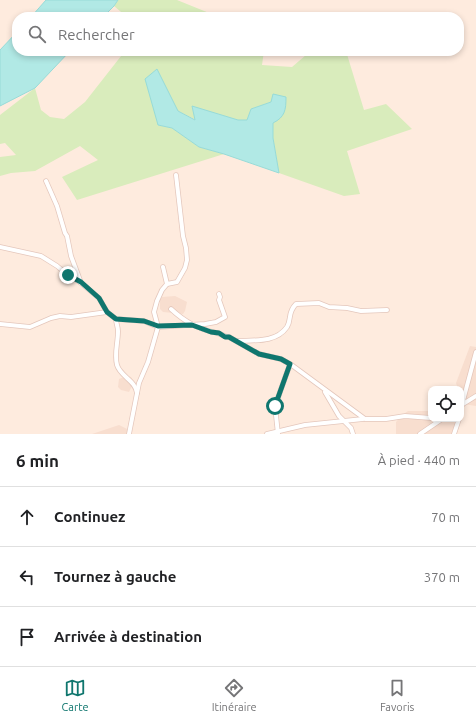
<!DOCTYPE html>
<html lang="fr">
<meta charset="utf-8">
<style>
:root{--surface:#fff;--page:#f2f2f2;--text:#202124;--muted:#757577;--line:#e0e0e0;--accent:#0f766e}
body{margin:0;font-family:Ubuntu,sans-serif;background:var(--page);color:var(--text)}
.controls{position:absolute;right:12px;bottom:12px;display:grid;overflow:hidden;border-radius:8px;box-shadow:0 2px 6px #0003}
.controls button{width:36px;height:36px;display:grid;place-items:center;padding:0;border:0;border-bottom:1px solid var(--line);background:var(--surface);color:var(--text);font:20px sans-serif}
.stop{position:absolute;width:12px;height:12px;margin:-9px;border:3px solid #0f766e;border-radius:50%;background:#fff}
.stop.end{background:#0f766e;border-color:#fff;box-shadow:0 1px 4px #0008}
.list{margin:0;padding:0;list-style:none}
h2{display:flex;justify-content:space-between;align-items:center;height:52px;margin:0;padding:0 16px;font-size:17px}
h2 small{font-size:13px;font-weight:400;color:var(--muted)}
.list li{display:grid;grid-template-columns:26px 1fr auto;gap:12px;align-items:center;box-sizing:border-box;height:60px;padding:0 16px;border-top:1px solid var(--line)}
.list b{display:block;font-size:15px;white-space:nowrap}
.list em{font-size:13px;font-style:normal;color:var(--muted)}
.icon{flex:none;width:22px;height:22px;fill:none;stroke:currentColor;stroke-width:2;stroke-linecap:round;stroke-linejoin:round}
.map{position:relative;flex:none;width:476px;height:434px;overflow:hidden}
.search{position:absolute;background:var(--surface);box-shadow:0 2px 6px #0003;left:12px;right:12px;top:12px;height:44px;display:flex;align-items:center;gap:10px;box-sizing:border-box;padding:0 14px;border-radius:16px;color:var(--muted);font-size:15px}
.sheet{height:232px;background:var(--surface)}
nav{display:flex;justify-content:space-around;align-items:center;box-sizing:border-box;height:56px;border-top:1px solid var(--line);background:var(--surface);font-size:11px;color:var(--muted)}
nav a{display:grid;justify-items:center;gap:2px}
nav .on{color:var(--accent)}
.map>svg:first-child{display:block}
.residential{fill:#f8decf}
.green{fill:#d9ecbc}
.water{fill:#b1e9e5;stroke:#97dbd8}
.lines{fill:none;stroke-linecap:round;stroke-linejoin:round}
.minor-casing{stroke:#e4c7bc;stroke-width:5.5}
.minor{stroke:#fff;stroke-width:4}
.route{stroke:#0f766e;stroke-width:5}
</style>
<div class="map">
<svg width="476" height="434" viewBox="0 0 476 434">
<rect width="100%" height="100%" fill="#feebde"/>
<g class="residential">
<polygon points="175,296 187,302 185,311 183,314 163,312 160,309 160,300 162,297"/>
<polygon points="470,346 476,347 476,406 463,404 461,399 461,389 458,389 456,383"/>
<polygon points="127,376 131,377 133,380 133,384 129,392 121,390 118,387 119,379"/>
<polygon points="408,411 431,411 431,419 455,419 457,424 454,434 396,434 396,422 401,416"/>
<polygon points="119,425 127,429 132,434 92,434"/>
</g>
<g class="green">
<polygon points="118,0 177,0 219,17 127,17 114,6"/>
<polygon points="125,51 264,51 262,65 292,67 306,55 307,51 346,51 364,110 386,104 412,129 347,151 360,194 344,196 279,173 273,138 271,102 251,109 247,120 238,120 192,107 196,120 178,111 158,125 172,128 199,147 224,154 77,200 62,177 98,160 80,146 35,171 11,173 0,176 0,157 16,155 5,143 0,144 0,115 35,88 41,110 50,117 64,119 85,102"/>
</g>
<g class="water">
<polygon points="46,0 118,0 114,6 103,17 31,17"/>
<polygon points="17,32 17,51 70,51 35,88 0,106 0,50"/>
<path d="M 157,69 L 178,111 L 195,120 L 192,106 L 238,120 L 247,120 L 251,109 L 271,102 L 273,94 L 286,97 C 286,110 285,117 273,123 L 273,138 L 279,173 L 224,154 L 199,147 L 172,128 L 158,125 L 145,79 Z"/>
</g>
<g class="lines">
<defs>
<g id="minor">
<polyline points="46,181 57,206 65,233 67,236 71,256 81,283 99,298 107,312 116,319 144,321 158,327 205,324 216,322 225,317 219,300 220,297 219,294"/>
<polyline points="0,247 41,256 57,266 63,271 81,283"/>
<polyline points="167,284 177,282 185,268 187,260 186,248 183,236 176,175"/>
<path d="M 171,309 C 185,322 198,329 217,333 C 222,334 224,337 229,337 L 259,354 L 281,359 L 293,366 L 365,419 L 386,419 L 405,416 L 431,418"/>
<path d="M 116,319 C 116,323 118,327 118,331 C 118,343 114,354 117,365 C 120,376 136,381 137,393"/>
<polyline points="0,324 30,327 51,318 60,316 71,317 107,312"/>
<path d="M 237,341 C 254,340 276,343 287,327 C 292,319 287,313 296,304 L 319,303 L 329,307 L 347,308 L 361,311 L 387,310"/>
<polyline points="325,392 339,416 351,428 353,434"/>
<polyline points="463,404 476,396"/>
<polyline points="461,408 476,352"/>
<polyline points="129,434 139,383 148,362 158,327 154,312 157,301 162,290 167,284 163,267"/>
<polyline points="267,434 305,425 363,419"/>
<polyline points="278,434 275,406 290,364"/>
<polyline points="420,434 442,419"/>
<polyline points="454,434 459,419"/>
</g>
</defs>
<use href="#minor" class="minor-casing"/>
<use href="#minor" class="minor"/>
</g>
<g class="lines">
<polyline class="route" points="68,275 81,282 99,298 107,312 116,319 144,321 158,326 192,325 211,332 219,333 225,337 229,337 259,354 281,359 290,364 275,406"/>
</g>
</svg>
<div class="controls">
<button><svg class="icon" aria-label="locate" viewBox="0 0 24 24"><circle cx="12" cy="12" r="6"/><path d="M12 2v4M12 18v4M2 12h4M18 12h4"/></svg></button>
</div>
<div class="stop" style="left:275px;top:406px"></div>
<div class="stop end" style="left:68px;top:275px"></div>
<div class="search"><svg class="icon" aria-label="search" viewBox="0 0 24 24"><circle cx="10" cy="10" r="6"/><path d="M15 15l6 6"/></svg>Rechercher</div>
</div>
<section class="sheet">
<h2>6 min<small>À pied · 440 m</small></h2>
<ul class="list">
<li><svg class="icon" aria-label="ahead" viewBox="0 0 24 24"><path d="M12 20V5M6 11l6-6 6 6"/></svg><div><b>Continuez</b></div><em>70 m</em></li>
<li><svg class="icon" aria-label="left" viewBox="0 0 24 24"><path d="M17 20v-9H6M10 6l-5 5 5 5"/></svg><div><b>Tournez à gauche</b></div><em>370 m</em></li>
<li><svg class="icon" aria-label="arrive" viewBox="0 0 24 24"><path d="M6 21V4h12l-3 4 3 4H6"/></svg><div><b>Arrivée à destination</b></div></li>
</ul>
</section>
<nav>
<a class="on"><svg class="icon" aria-label="map" viewBox="0 0 24 24"><path d="M3 6l6-2 6 2 6-2v14l-6 2-6-2-6 2zM9 4v14M15 6v14"/></svg>Carte</a>
<a><svg class="icon" aria-label="directions" viewBox="0 0 24 24"><path d="M12 3l9 9-9 9-9-9zM9 14v-3h6M13 9l2 2-2 2"/></svg>Itinéraire</a>
<a><svg class="icon" aria-label="saved" viewBox="0 0 24 24"><path d="M7 4h10v16l-5-4-5 4z"/></svg>Favoris</a>
</nav>
